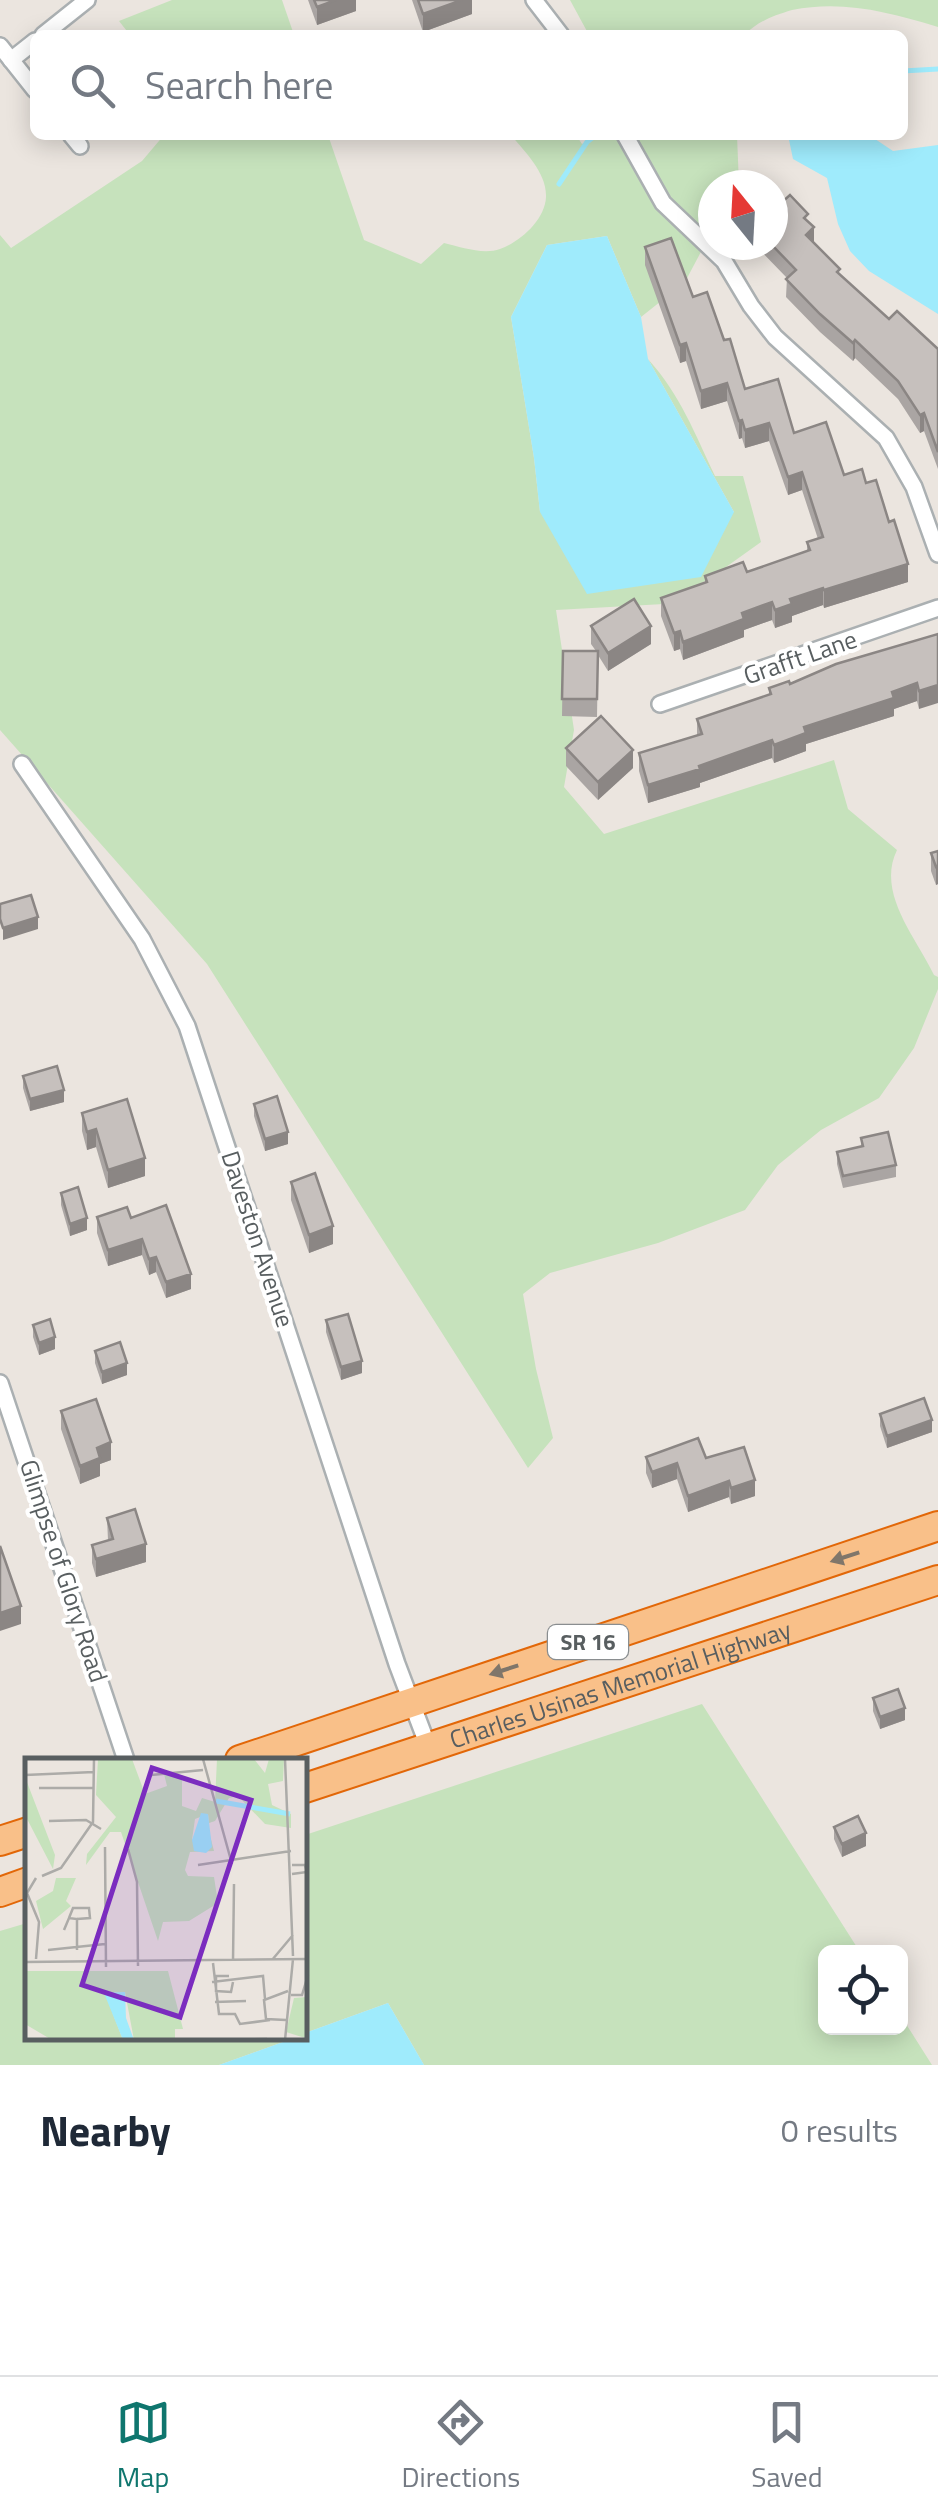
<!DOCTYPE html>
<style>
:root{--surface:#fff;--page:#f2f2f3;--text:#1f2937;--muted:#747a83;--line:#e0e1e3;--accent:#0f766e}
body{margin:0;font-family:"Titillium Web",sans-serif;background:var(--page);color:var(--text)}
.controls{position:absolute;right:30px;bottom:30px;display:grid;overflow:hidden;border-radius:15px;box-shadow:0 5px 25px #0003}
.controls button{width:90px;height:90px;display:grid;place-items:center;padding:0;border:0;border-bottom:2px solid var(--line);background:var(--surface);color:var(--text);font:50px sans-serif}
.compass{position:absolute;left:698px;top:170px;width:90px;height:90px;border-radius:50%;background:var(--surface);box-shadow:0 5px 25px #0003;rotate:342deg}
.list{margin:0;padding:0;list-style:none}
h2{display:flex;justify-content:space-between;align-items:center;height:130px;margin:0;padding:0 40px;font-size:42px}
h2 small{font-size:32px;font-weight:400;color:var(--muted)}
.icon{flex:none;width:55px;height:55px;fill:none;stroke:currentColor;stroke-width:2;stroke-linecap:round;stroke-linejoin:round}
.map{position:relative;flex:none;width:938px;height:2065px;overflow:hidden}
.search{position:absolute;background:var(--surface);box-shadow:0 5px 25px #0003;left:30px;right:30px;top:30px;height:110px;display:flex;align-items:center;gap:25px;box-sizing:border-box;padding:0 35px;border-radius:15px;color:var(--muted);font-size:38px}
.sheet{height:310px;background:var(--surface)}
nav{display:flex;justify-content:space-around;align-items:center;box-sizing:border-box;height:140px;border-top:2px solid var(--line);background:var(--surface);font-size:28px;color:var(--muted)}
nav a{display:grid;justify-items:center;gap:5px}
nav .on{color:var(--accent)}
.map>svg:first-child{display:block}
.green{fill:#c6e2bc}
.water{fill:#9febfc}
.lines{fill:none;stroke-linecap:round;stroke-linejoin:round}
.stream{stroke:#9febfc;stroke-width:5}
.street-casing{stroke:#abb0b2;stroke-width:20}
.highway-casing{stroke:#e26708;stroke-width:32}
.street{stroke:#fff;stroke-width:15}
.highway{stroke:#f9c089;stroke-width:28}
.wall{fill:#aaa5a3}
.shaded-wall{fill:#8b8684}
.building{fill:#c6c0bd;stroke:#8b8684;stroke-width:2.5}
.oneway{fill:#80766a}
.labels{text-anchor:middle;stroke-width:8;stroke-linejoin:round;paint-order:stroke}
.shield{fill:#fff;stroke:#8a8e90;stroke-width:2.5}
.shield-label{font-size:22px;font-weight:bold;fill:#585e60}
.street-label{font-size:25px;fill:#585e60;stroke:#fff}
.inset-river{fill:none;stroke:#9febfc;stroke-width:5}
.inset-road{fill:none;stroke:#acaba8;stroke-width:2.5}
.view{fill:#7b2cbf;fill-opacity:0.15;stroke:#7b2cbf;stroke-width:5}
.inset-edge{fill:none;stroke:#585e60;stroke-width:5}
</style>
<div class="map">
<svg width="938" height="2065" viewBox="0 0 938 2065">
<rect width="100%" height="100%" fill="#ebe5df"/>
<g class="green">
<polygon points="172,0 282,0 294,35 130,35 119,21"/>
<path d="M 570,0 L 938,0 L 938,27 C 888,12 843,0 792,10 C 772,16 759,21 744,35 L 589,35 Z"/>
<path d="M 164,135 L 328,135 L 364,240 L 421,264 L 444,243 C 461,247 483,255 500,249 C 520,242 545,220 546,197 C 547,173 525,152 511,135 L 576,135 L 582,144 L 603,135 L 737,135 L 739,185 L 713,185 L 713,229 L 685,282 L 641,317 L 607,236 L 547,245 L 511,317 L 534,458 L 540,512 L 734,512 L 648,359 C 681,396 694,432 715,476 L 743,476 L 761,542 L 712,577 L 664,604 L 556,610 L 574,730 L 564,787 L 604,834 L 834,760 L 848,809 L 897,850 C 876,893 916,937 934,975 L 938,977 L 938,989 L 914,1048 L 879,1098 L 821,1130 L 778,1165 L 745,1210 L 658,1243 L 550,1273 L 523,1294 L 536,1369 L 553,1438 L 528,1468 L 207,964 L 0,730 L 0,235 L 11,248 L 142,161 Z"/>
<polygon points="702,1704 860,1952 826,1952 826,2028 900,2028 901,2016 932,2065 424,2065 388,2003 305,2033 305,1835"/>
<polygon points="27,1923 28,2038 294,2038 219,2065 0,2065 0,1931"/>
</g>
<g class="water">
<polygon points="788,135 869,135 893,151 938,145 938,314 869,271 850,251 838,224 827,178 793,159"/>
<polygon points="607,236 641,317 648,359 734,512 701,577 587,594 540,512 534,458 511,317 547,245"/>
<polygon points="388,2003 424,2065 219,2065 294,2038 305,2038 305,2033"/>
</g>
<g class="lines">
<g class="stream">
<polyline points="903,71 938,69"/>
<polyline points="559,184 587,142 596,135"/>
</g>
<defs>
<g id="street">
<polyline points="534,0 561,35"/>
<polyline points="43,35 87,0"/>
<polyline points="0,46 35,90"/>
<polyline points="11,60 35,41"/>
<polyline points="71,135 80,146"/>
<polyline points="625,135 663,203 724,261 751,306 775,337 886,438 914,487 938,554"/>
<polyline points="660,704 938,608"/>
<polyline points="22,764 142,939 187,1026 397,1664 428,1746"/>
<polyline points="0,1383 126,1760"/>
</g>
<g id="highway">
<polyline points="240,1760 938,1526"/>
<path id="s1" d="M 305,1788 L 938,1580"/>
<polyline points="0,1841 28,1832"/>
<polyline points="0,1892 28,1882"/>
</g>
</defs>
<use href="#street" class="street-casing"/>
<use href="#highway" class="highway-casing"/>
<use href="#street" class="street"/>
<use href="#highway" class="highway"/>
</g>
<g class="wall">
<polygon points="308,0 356,0 356,11 317,25"/>
<polygon points="412,0 472,0 472,14 423,32"/>
<polygon points="808,222 814,243 840,275 889,319 938,349 938,469 924,431 920,433 898,399 855,358 853,361 820,332 786,297 787,278 755,245 773,245"/>
<polygon points="645,247 693,297 724,340 745,389 794,433 844,475 866,483 908,582 824,608 823,605 792,616 792,622 775,628 772,620 744,630 744,637 683,660 680,649 674,651 661,616 661,598 705,583 705,576 747,572 807,551 807,542 818,539 802,490 788,495 769,441 745,448 742,438 739,439 727,401 701,409 686,361 680,363 645,265"/>
<polygon points="591,626 651,644 608,671 598,655 597,717 562,716 563,651 596,651 591,644"/>
<polygon points="938,634 919,709 917,701 894,709 894,716 806,744 806,751 774,763 772,758 700,783 700,787 648,803 639,771 639,753 697,736 697,719 769,695 769,688 790,684"/>
<polygon points="566,748 633,768 598,800 566,766"/>
<polygon points="938,851 938,884 936,885 931,871 931,853"/>
<polygon points="23,1076 64,1102 30,1111 23,1088"/>
<polygon points="254,1104 288,1144 265,1151 254,1116"/>
<polygon points="82,1113 145,1176 108,1188 96,1147 87,1150 82,1131"/>
<polygon points="861,1138 896,1165 896,1177 843,1188 837,1164 837,1152 861,1146"/>
<polygon points="291,1182 333,1244 309,1253 291,1200"/>
<polygon points="61,1193 87,1230 70,1236 61,1205"/>
<polygon points="97,1217 131,1218 191,1289 166,1298 156,1272 149,1275 142,1255 108,1266 97,1233"/>
<polygon points="326,1320 362,1373 341,1380 326,1332"/>
<polygon points="33,1325 55,1349 39,1355 33,1337"/>
<polygon points="95,1351 127,1375 102,1384 95,1363"/>
<polygon points="61,1411 111,1460 100,1464 100,1476 80,1484 61,1429"/>
<polygon points="880,1414 932,1432 887,1448 880,1426"/>
<polygon points="646,1457 706,1458 755,1496 731,1504 729,1497 688,1512 677,1479 652,1488 646,1473"/>
<polygon points="107,1518 146,1562 96,1577 92,1563 92,1545 108,1540"/>
<polygon points="873,1698 905,1720 880,1729 873,1711"/>
<polygon points="834,1827 866,1846 842,1857 834,1839"/>
</g>
<g class="shaded-wall">
<polygon points="336,0 356,0 356,11 317,25 317,7"/>
<polygon points="462,0 472,0 472,14 423,32 423,14"/>
<polygon points="814,227 814,245 806,235"/>
<polygon points="855,340 855,358 853,361 853,343"/>
<polygon points="686,343 686,361 680,363 680,345"/>
<polygon points="727,383 727,401 701,409 701,391"/>
<polygon points="924,413 924,431 920,433 920,415"/>
<polygon points="742,420 742,438 739,439 739,421"/>
<polygon points="769,423 769,441 745,448 745,430"/>
<polygon points="802,472 802,490 788,495 788,477"/>
<polygon points="908,564 908,582 824,608 824,590"/>
<polygon points="823,588 823,605 792,616 792,622 775,628 775,610 790,599"/>
<polygon points="772,602 772,620 744,630 744,637 683,660 683,642 742,613"/>
<polygon points="651,626 651,644 608,671 608,653"/>
<polygon points="680,631 680,649 674,651 674,633"/>
<polygon points="917,683 917,701 894,709 894,716 806,744 806,751 774,763 774,745 804,727"/>
<polygon points="938,685 938,703 919,709 919,691"/>
<polygon points="772,740 772,758 700,783 700,787 648,803 648,785"/>
<polygon points="633,750 633,768 598,800 598,782"/>
<polygon points="938,866 938,884 936,885 936,867"/>
<polygon points="38,917 38,929 3,940 3,928"/>
<polygon points="64,1090 64,1102 30,1111 30,1099"/>
<polygon points="96,1129 96,1147 87,1150 87,1132"/>
<polygon points="288,1132 288,1144 265,1151 265,1139"/>
<polygon points="145,1158 145,1176 108,1188 108,1170"/>
<polygon points="87,1218 87,1230 70,1236 70,1224"/>
<polygon points="333,1226 333,1244 309,1253 309,1235"/>
<polygon points="142,1239 142,1255 108,1266 108,1250"/>
<polygon points="156,1257 156,1272 149,1275 149,1259"/>
<polygon points="191,1274 191,1289 166,1298 166,1282"/>
<polygon points="55,1337 55,1349 39,1355 39,1343"/>
<polygon points="362,1361 362,1373 341,1380 341,1367"/>
<polygon points="127,1363 127,1375 102,1384 102,1372"/>
<polygon points="932,1420 932,1432 887,1448 887,1436"/>
<polygon points="111,1442 111,1460 100,1464 100,1476 80,1484 80,1466 97,1448"/>
<polygon points="677,1463 677,1479 652,1488 652,1472"/>
<polygon points="755,1480 755,1496 731,1504 731,1488"/>
<polygon points="729,1481 729,1497 688,1512 688,1496"/>
<polygon points="146,1544 146,1562 96,1577 96,1559"/>
<polygon points="21,1606 21,1624 0,1631 0,1613"/>
<polygon points="905,1708 905,1720 880,1729 880,1717"/>
<polygon points="866,1833 866,1846 842,1857 842,1844"/>
</g>
<g class="building">
<polygon points="314,0 336,0 317,7"/>
<polygon points="418,0 462,0 423,14"/>
<polygon points="790,195 808,214 804,218 814,227 806,235 840,269 837,272 889,319 897,311 938,349 938,452 924,413 920,415 898,381 855,340 853,343 820,314 786,279 796,270 772,245 773,210"/>
<polygon points="671,238 693,297 707,292 724,340 730,339 745,389 778,379 794,433 826,422 844,475 862,469 866,483 876,480 889,522 894,520 908,564 824,590 823,588 790,599 792,604 775,610 772,602 742,613 744,619 683,642 680,631 674,633 661,598 707,582 705,576 743,562 747,572 810,550 807,542 823,537 802,472 788,477 769,423 745,430 742,420 739,421 727,383 701,391 686,343 680,345 645,247"/>
<polygon points="634,599 651,626 608,653 591,626"/>
<polygon points="938,634 938,685 919,691 917,683 892,692 894,698 804,727 806,733 774,745 772,740 699,766 700,769 648,785 639,753 702,734 697,719 771,694 769,688 789,681 790,684 836,664"/>
<polygon points="563,651 598,651 597,699 562,699"/>
<polygon points="601,716 633,750 598,782 566,748"/>
<polygon points="938,851 938,866 936,867 931,853"/>
<polygon points="31,895 38,917 3,928 0,919 0,904"/>
<polygon points="57,1066 64,1090 30,1099 23,1076"/>
<polygon points="277,1096 288,1132 265,1139 254,1104"/>
<polygon points="127,1099 145,1158 108,1170 96,1129 87,1132 82,1113"/>
<polygon points="888,1132 896,1165 843,1176 837,1152 863,1146 861,1138"/>
<polygon points="315,1173 333,1226 309,1235 291,1182"/>
<polygon points="78,1187 87,1218 70,1224 61,1193"/>
<polygon points="166,1205 191,1274 166,1282 156,1257 149,1259 142,1239 108,1250 97,1217 127,1207 131,1218"/>
<polygon points="348,1314 362,1361 341,1367 326,1320"/>
<polygon points="50,1319 55,1337 39,1343 33,1325"/>
<polygon points="120,1342 127,1363 102,1372 95,1351"/>
<polygon points="924,1398 932,1420 887,1436 880,1414"/>
<polygon points="96,1399 111,1442 97,1448 100,1458 80,1466 61,1411"/>
<polygon points="698,1438 706,1458 744,1447 755,1480 731,1488 729,1481 688,1496 677,1463 652,1472 646,1457"/>
<polygon points="135,1509 146,1544 96,1559 92,1545 113,1539 107,1518"/>
<polygon points="0,1546 21,1606 0,1613"/>
<polygon points="898,1689 905,1708 880,1717 873,1698"/>
<polygon points="858,1816 866,1833 842,1844 834,1827"/>
</g>
<defs><path id="oneway-solid" d="M-6-.8H1V-3.2L6.5 0L1 3.2V.8H-6Z" transform="scale(2.5)"/></defs>
<g class="oneway">
<use href="#oneway-solid" transform="translate(845 1557) rotate(162)"/>
<use href="#oneway-solid" transform="translate(504 1670) rotate(162)"/>
</g>
<g class="labels">
<rect class="shield" x="548" y="1625" width="80" height="34" rx="8"/>
<g class="shield-label">
<text x="588" y="1650">SR 16</text>
</g>
<g class="street-label">
<text transform="translate(800 657) rotate(-19)" y="9">Grafft Lane</text>
<text transform="translate(258 1239) rotate(72)" y="9">Daveston Avenue</text>
<text transform="translate(64 1571) rotate(72)" y="9">Glimpse of Glory Road</text>
<text dy="9" stroke="none"><textPath href="#s1" startOffset="332">Charles Usinas Memorial Highway</textPath></text>
</g>
</g>
<g transform="translate(25 1758)">
<rect width="282" height="282" fill="#ebe5df"/>
<path d="M 73,1 L 107,1 L 120,36 L 142,28 L 139,16 L 157,18 L 157,48 L 171,53 L 177,40 L 190,44 L 192,1 L 229,1 L 240,15 L 244,1 L 259,1 L 258,23 L 243,26 L 247,47 L 266,56 L 266,70 L 240,66 L 213,38 L 204,40 L 190,63 L 184,65 L 183,56 L 170,61 L 167,82 L 183,70 L 189,93 L 165,94 L 160,112 L 163,118 L 189,119 L 193,145 L 164,163 L 138,164 L 133,183 L 96,74 L 85,74 L 61,107 L 62,96 L 91,59 L 71,37 ZM 0,19 L 30,97 L 28,111 L 0,57 ZM 31,120 L 51,120 L 41,143 L 46,148 L 18,171 L 11,143 L 28,133 ZM 0,213 L 143,213 L 158,271 L 150,271 L 150,282 L 109,282 L 100,234 L 80,235 L 98,282 L 27,282 L 0,266 ZM 282,239 L 282,280 L 280,280 L 261,274 L 269,240 Z" fill="#c6e2bc"/>
<path d="M 176,55 L 183,56 L 187,89 L 181,95 L 169,93 L 167,82 ZM 100,234 L 101,260 L 109,282 L 98,282 L 79,235 Z" fill="#9febfc"/>
<path class="inset-river" d="M 191,43 L 265,56"/>
<path class="inset-road" d="M 178,1 L 207,106M 260,1 L 268,198M 0,17 L 69,14M 126,17 L 178,12M 14,30 L 69,30M 24,63 L 61,62 L 76,71M 80,89 L 81,209M 103,91 L 112,124 L 113,208M 173,107 L 266,93M 267,116 L 282,114 L 280,107 L 267,107M 17,118 L 36,110 L 68,64 L 69,1M 11,120 L 2,135 L 14,164 L 11,201M 44,160 L 48,150 L 64,150 L 65,160 L 52,161M 39,172 L 44,160 L 52,161 L 52,192M 23,192 L 80,186M 247,202 L 268,177M 208,203 L 209,126M 0,204 L 283,201M 188,205 L 194,256 L 210,256 L 215,266 L 245,262M 204,218 L 191,218 L 191,233 L 206,234 L 208,224M 187,224 L 238,218 L 240,241M 266,237 L 277,237 L 283,217M 190,244 L 221,243M 261,262 L 241,261 L 239,242 L 263,233M 207,282 L 242,281M 260,282 L 268,201"/>
<path class="view" d="M 127,10 L 226,42 L 155,259 L 57,227 Z"/>
<rect width="282" height="282" class="inset-edge"/>
</g>
</svg>
<div class="controls">
<button><svg class="icon" aria-label="locate" viewBox="0 0 24 24"><circle cx="12" cy="12" r="6"/><path d="M12 2v4M12 18v4M2 12h4M18 12h4"/></svg></button>
</div>
<svg class="compass" viewBox="-18 -18 36 36"><path d="M0-13l5 13h-10z" fill="#e53935"/><path d="M0 13l5-13h-10z" fill="#747a83"/></svg>
<div class="search"><svg class="icon" aria-label="search" viewBox="0 0 24 24"><circle cx="10" cy="10" r="6"/><path d="M15 15l6 6"/></svg>Search here</div>
</div>
<section class="sheet">
<h2>Nearby<small>0 results</small></h2>
<ul class="list">
</ul>
</section>
<nav>
<a class="on"><svg class="icon" aria-label="map" viewBox="0 0 24 24"><path d="M3 6l6-2 6 2 6-2v14l-6 2-6-2-6 2zM9 4v14M15 6v14"/></svg>Map</a>
<a><svg class="icon" aria-label="directions" viewBox="0 0 24 24"><path d="M12 3l9 9-9 9-9-9zM9 14v-3h6M13 9l2 2-2 2"/></svg>Directions</a>
<a><svg class="icon" aria-label="saved" viewBox="0 0 24 24"><path d="M7 4h10v16l-5-4-5 4z"/></svg>Saved</a>
</nav>
